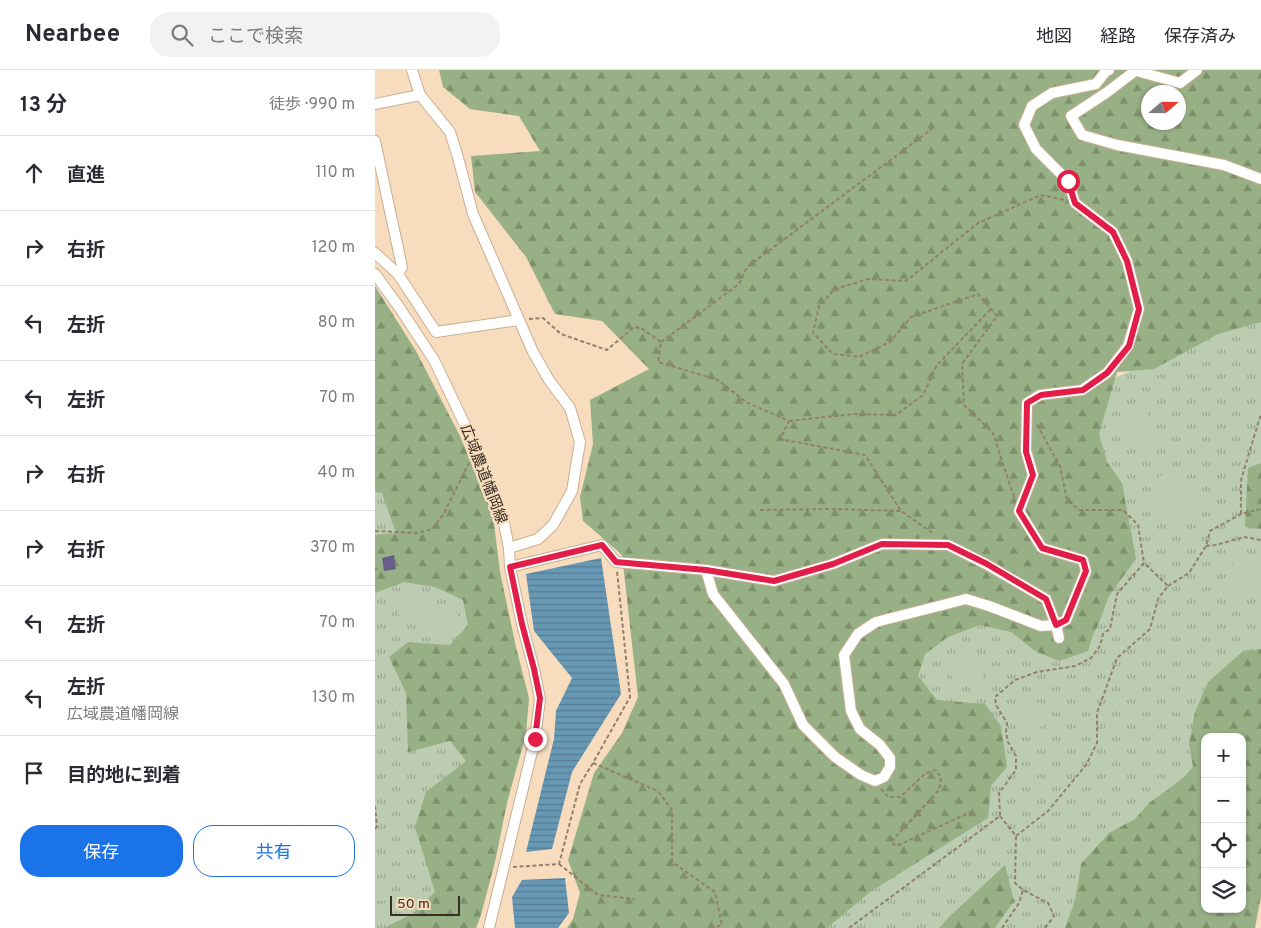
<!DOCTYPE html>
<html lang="ja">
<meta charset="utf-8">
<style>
:root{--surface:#fff;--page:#f2f2f3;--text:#2b2b33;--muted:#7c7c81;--line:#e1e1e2;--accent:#1a73e8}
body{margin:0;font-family:Overpass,"Noto Sans JP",sans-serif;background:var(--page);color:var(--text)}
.controls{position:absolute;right:15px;bottom:15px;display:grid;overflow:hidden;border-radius:10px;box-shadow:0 1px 4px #0004}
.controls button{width:45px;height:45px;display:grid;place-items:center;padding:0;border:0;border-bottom:1px solid var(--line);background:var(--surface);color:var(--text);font:25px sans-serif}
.compass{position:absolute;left:766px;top:15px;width:45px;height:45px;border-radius:50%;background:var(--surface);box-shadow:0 1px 4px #0004;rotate:70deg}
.scale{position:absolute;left:15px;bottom:12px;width:70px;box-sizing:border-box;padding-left:5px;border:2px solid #382e22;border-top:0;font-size:14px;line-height:18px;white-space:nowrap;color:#382e22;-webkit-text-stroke:4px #f7dcbe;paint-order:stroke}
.stop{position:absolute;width:15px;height:15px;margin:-11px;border:4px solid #e11d48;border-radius:50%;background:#fff}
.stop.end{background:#e11d48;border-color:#fff;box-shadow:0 1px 5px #0008}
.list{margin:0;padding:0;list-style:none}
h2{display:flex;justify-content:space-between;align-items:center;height:65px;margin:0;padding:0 20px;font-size:21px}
h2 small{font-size:16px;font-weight:400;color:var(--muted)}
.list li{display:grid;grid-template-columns:32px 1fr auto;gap:15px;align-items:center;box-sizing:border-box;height:75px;padding:0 20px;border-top:1px solid var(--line)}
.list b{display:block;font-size:19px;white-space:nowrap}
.list p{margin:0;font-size:16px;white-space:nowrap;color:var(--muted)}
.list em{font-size:16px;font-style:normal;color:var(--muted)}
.actions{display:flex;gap:10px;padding:15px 20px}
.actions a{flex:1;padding:11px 0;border:1px solid var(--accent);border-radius:20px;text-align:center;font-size:18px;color:var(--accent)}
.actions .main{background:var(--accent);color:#fff}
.icon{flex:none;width:28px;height:28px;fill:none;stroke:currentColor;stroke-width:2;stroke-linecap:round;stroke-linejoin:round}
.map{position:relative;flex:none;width:886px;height:858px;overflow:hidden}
header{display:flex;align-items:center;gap:30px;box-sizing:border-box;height:70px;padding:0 25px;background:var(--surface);border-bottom:1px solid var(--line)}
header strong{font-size:24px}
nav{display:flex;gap:28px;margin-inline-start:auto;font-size:18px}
.search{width:350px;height:45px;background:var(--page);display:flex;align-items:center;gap:12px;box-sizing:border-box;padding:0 18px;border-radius:20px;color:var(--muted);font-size:19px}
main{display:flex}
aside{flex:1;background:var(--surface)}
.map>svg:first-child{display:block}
.grass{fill:url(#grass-tufts)}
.forest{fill:url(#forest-firs);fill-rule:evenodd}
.garden{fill:#bcccb0}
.water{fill:url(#water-rules)}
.building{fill:#695e89}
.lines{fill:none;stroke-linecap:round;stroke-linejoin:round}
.minor-casing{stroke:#c9af92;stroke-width:12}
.path{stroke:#92806b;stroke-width:2;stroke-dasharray:4 2.5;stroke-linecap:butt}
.minor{stroke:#fff;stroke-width:10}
.route{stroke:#e11d48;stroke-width:6}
.labels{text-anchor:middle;stroke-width:5;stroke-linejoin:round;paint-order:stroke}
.street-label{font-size:15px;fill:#382e22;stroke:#f7dcbe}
</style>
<header>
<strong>Nearbee</strong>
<div class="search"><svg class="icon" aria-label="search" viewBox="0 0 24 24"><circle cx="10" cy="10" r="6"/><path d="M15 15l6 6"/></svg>ここで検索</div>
<nav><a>地図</a><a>経路</a><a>保存済み</a></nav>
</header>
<main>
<aside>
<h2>13 分<small>徒歩 · 990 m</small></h2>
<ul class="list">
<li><svg class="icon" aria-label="ahead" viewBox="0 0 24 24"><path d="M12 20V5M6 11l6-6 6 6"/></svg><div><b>直進</b></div><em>110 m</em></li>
<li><svg class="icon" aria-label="right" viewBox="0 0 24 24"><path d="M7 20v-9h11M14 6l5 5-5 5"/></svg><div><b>右折</b></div><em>120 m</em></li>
<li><svg class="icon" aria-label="left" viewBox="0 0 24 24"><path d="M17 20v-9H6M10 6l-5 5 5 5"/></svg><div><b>左折</b></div><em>80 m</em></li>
<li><svg class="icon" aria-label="left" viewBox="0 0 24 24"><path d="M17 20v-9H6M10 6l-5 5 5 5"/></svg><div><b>左折</b></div><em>70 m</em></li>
<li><svg class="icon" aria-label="right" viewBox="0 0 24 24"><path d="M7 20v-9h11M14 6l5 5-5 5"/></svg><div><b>右折</b></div><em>40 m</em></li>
<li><svg class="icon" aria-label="right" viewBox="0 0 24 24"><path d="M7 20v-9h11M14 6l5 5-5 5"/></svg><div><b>右折</b></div><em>370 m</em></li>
<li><svg class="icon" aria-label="left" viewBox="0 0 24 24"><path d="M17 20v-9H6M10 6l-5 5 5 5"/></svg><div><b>左折</b></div><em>70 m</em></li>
<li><svg class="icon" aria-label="left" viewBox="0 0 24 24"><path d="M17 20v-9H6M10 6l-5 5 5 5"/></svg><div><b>左折</b><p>広域農道幡岡線</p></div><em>130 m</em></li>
<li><svg class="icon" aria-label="arrive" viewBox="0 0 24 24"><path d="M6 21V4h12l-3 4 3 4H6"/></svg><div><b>目的地に到着</b></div></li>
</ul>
<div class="actions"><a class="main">保存</a><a>共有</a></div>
</aside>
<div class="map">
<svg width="886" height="858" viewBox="0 0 886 858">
<defs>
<pattern id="grass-tufts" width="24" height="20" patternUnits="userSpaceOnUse" patternTransform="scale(1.25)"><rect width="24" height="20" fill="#bcccb0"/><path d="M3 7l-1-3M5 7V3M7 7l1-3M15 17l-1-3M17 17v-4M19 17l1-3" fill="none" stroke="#9aa68f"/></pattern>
<pattern id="forest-firs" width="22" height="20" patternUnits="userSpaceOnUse" patternTransform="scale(1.25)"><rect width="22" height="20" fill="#98b085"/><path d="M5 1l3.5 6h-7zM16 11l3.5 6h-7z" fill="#7d906c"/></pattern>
<pattern id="water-rules" width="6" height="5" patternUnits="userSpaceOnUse" patternTransform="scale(1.25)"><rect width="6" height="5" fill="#6798b4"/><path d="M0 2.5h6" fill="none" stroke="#567c92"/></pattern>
</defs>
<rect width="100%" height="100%" fill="#f7dcbe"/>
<g class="grass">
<polygon points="886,241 886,590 830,667 830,704 712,858 442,858 533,613 547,569 711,359 727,314"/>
<polygon points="0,414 92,519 99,694 69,826 31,858 0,858"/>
</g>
<g class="forest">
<path d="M 64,0 L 886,0 L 886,252 L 843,264 L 779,299 L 742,302 L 724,364 L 732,392 L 747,413 L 761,489 L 734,526 L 724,553 L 718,565 L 713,581 L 684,591 L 660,581 L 636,562 L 605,555 L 573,567 L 550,584 L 543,606 L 562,630 L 610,634 L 626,656 L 632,697 L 616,716 L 613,748 L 495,822 L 452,858 L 192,858 L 198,849 L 205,823 L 193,790 L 219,703 L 247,663 L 263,627 L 247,485 L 230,470 L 208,451 L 205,427 L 218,374 L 215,330 L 274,299 L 227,251 L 180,244 L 151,187 L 100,122 L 96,86 L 165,81 L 144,46 L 95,39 L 68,17 ZM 774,22 L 804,22 L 804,52 L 774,52 Z"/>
<polygon points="0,216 41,281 85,366 118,445 125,502 141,577 154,628 151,664 132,733 120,792 106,845 101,858 9,858 37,844 60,822 40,757 51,722 91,691 75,671 33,682 31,623 14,587 33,572 75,575 93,555 88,530 60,517 29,512 0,523 0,465 21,463 7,423 0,422"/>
<polygon points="886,393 886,459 870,457 873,398"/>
<path d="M 886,579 L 886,826 L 880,858 L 690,858 L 700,831 L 706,794 L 734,763 L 760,749 L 774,733 L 795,718 L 809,707 L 818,697 L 814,674 L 820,642 L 833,612 L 868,581 ZM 830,667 L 867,667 L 867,839 L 830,839 Z"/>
<polygon points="630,795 639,831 620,858 564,858 575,846"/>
</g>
<g class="garden">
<polygon points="757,338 772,340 778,357 777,373 767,381 759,379 751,365 750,350"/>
<polygon points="793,404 803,404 816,415 822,428 819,441 812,449 794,453 783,448 778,437 778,419 784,406"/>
<path d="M 871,486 L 881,492 C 886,511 881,514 867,526 L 853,518 L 853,503 L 859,491 Z"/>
<path d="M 40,527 C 50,529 53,530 57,540 L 64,536 L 74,537 L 82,543 L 84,552 L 79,564 L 70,569 L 59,568 L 52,563 L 49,549 L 40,554 C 28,552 25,550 22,538 L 29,531 Z"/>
<path d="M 598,585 C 601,587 606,589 608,592 C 614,599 609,610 601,613 C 594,615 587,613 580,612 L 575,604 L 575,595 L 585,588 Z"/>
<path d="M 654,628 C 668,634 676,639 669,655 L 662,659 C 646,654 642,646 646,631 Z"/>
<polygon points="8,808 15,812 17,819 14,828 8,831 0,831 0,809"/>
</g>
<g class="water">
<polygon points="226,488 246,624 197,702 177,779 151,782 179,669 181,641 197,608 159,561 151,504"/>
<polygon points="190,808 194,843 183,858 140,858 137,827 147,810"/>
</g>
<polygon class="building" points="19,485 21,499 9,501 7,488"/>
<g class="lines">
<defs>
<g id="minor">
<polyline points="37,0 45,25 75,62 82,84 98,144 158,282 174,310 195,338 205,372 197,421 178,455 163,469 134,478"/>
<polyline points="758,0 805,13 822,0"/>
<polyline points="760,1 731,23 696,46 707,65 742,75 849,95 886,109"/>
<polyline points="0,34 45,25"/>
<polyline points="0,71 27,197 23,204"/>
<polyline points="0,183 23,204 61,262 144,250"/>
<polyline points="0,204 24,237 59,290 101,378 127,443 134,478 135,497 147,554 159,599 165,629 160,669 114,858"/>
<polyline points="135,497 227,475 241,492 331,500 399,511 458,494 507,474 573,475 611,494 671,529 681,555 684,568"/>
<polyline points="331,500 338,524 409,614 428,655 460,687 486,705 500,711 509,707 515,697 515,688 505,675 485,659 476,641 469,585 483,564 501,552 591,529 614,536 666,556 681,555 691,550 711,501 708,490 667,478 644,441 658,405 651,381 652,333 665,325 707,320 732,303 753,276 764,239 752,191 738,162 700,133 693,111 661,79 649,55 657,36 677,23 721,14 731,1 734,0"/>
</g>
</defs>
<use href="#minor" class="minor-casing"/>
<g class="path">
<polyline points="154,249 168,248 186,264 232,280 259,257 266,258 286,272 283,292 343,310 371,332 414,351 405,369 490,385 526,441 559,464"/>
<polyline points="286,272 364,214 372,197 557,59"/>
<polyline points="414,351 479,344 521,345 548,325 562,295 616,239"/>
<polyline points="639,427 618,363 589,335 587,294 622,246 603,224 536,247 515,272 484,287 458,284 438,263 444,236 460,219 493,209 531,211 603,153 666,125 690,130"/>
<polyline points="385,440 457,439 526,441"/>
<polyline points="866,444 866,410 885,347 886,346"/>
<polyline points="0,461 43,463 57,459 68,445 96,389"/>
<polyline points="831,476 841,475 869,467 886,470"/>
<polyline points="0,499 2,498"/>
<polyline points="793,516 814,503 831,476 835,461 866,444 886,439"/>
<polyline points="218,693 283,721 297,740 297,792 340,822 347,855 338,858"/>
<polyline points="506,719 513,727 525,727 551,703 561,700 566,708 564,720 516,772 521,776 596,742"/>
<polyline points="0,736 2,756 0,759"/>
<polyline points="625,746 641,766 640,813 648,820 673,833 679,846 670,858"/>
<polyline points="641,766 673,741 711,695 722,673 722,643 742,588 775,559 783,529 793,516 769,493"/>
<polyline points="184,794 223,825 260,829"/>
<polyline points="138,797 184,794 205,714 218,693 255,627 242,501"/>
<polyline points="474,858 625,746 624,723 641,700 641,686 633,672 631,662 632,653 621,635 620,627 640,610 662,602 700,596 716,588 725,576 728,564 735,559 742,524 769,493 763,455 748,440 704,440 692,430 685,396 661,353"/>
<polyline points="627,858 644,833 648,820"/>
</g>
<use href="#minor" class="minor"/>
</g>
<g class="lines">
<polyline class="route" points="160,669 165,628 159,599 147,554 135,497 227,475 241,492 331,500 399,511 458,494 507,474 573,475 612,494 671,529 681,555 691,550 711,501 708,490 667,478 644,441 658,405 651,382 652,333 666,325 708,320 732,303 754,276 764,239 752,191 738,162 700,133 693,111"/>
</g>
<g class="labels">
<g class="street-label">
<text transform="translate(109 404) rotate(69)" y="5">広域農道幡岡線</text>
</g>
</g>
</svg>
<div class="controls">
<button>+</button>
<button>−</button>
<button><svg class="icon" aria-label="locate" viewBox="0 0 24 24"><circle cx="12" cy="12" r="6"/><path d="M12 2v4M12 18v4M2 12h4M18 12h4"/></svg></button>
<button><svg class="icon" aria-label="layers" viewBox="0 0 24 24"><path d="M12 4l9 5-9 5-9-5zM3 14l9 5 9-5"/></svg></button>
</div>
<svg class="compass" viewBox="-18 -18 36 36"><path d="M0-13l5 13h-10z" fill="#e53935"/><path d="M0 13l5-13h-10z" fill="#7c7c81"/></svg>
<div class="scale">50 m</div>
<div class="stop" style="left:693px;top:111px"></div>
<div class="stop end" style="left:160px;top:669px"></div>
</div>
</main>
